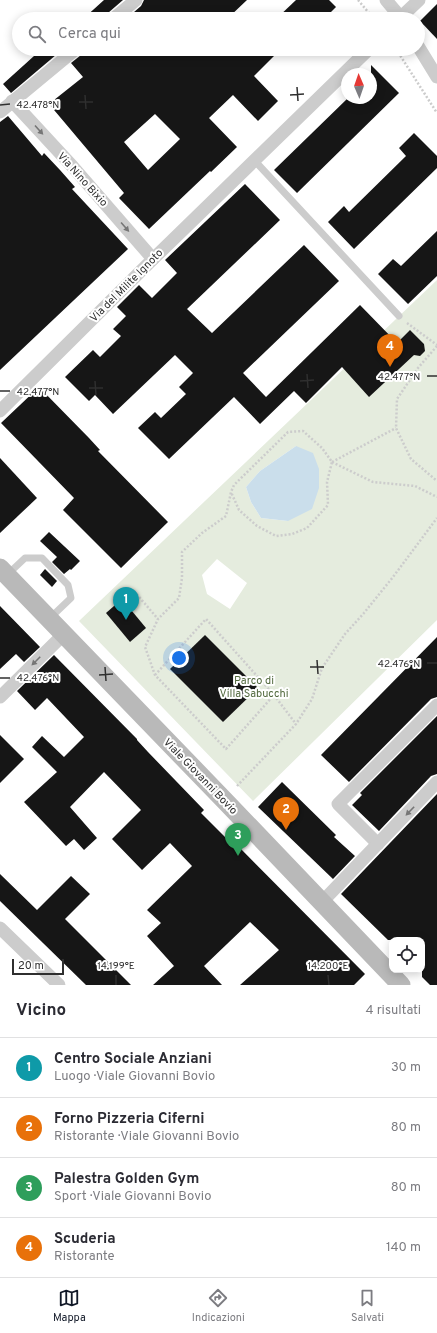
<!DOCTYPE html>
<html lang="it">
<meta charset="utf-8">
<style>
:root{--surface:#fff;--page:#f2f2f3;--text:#2b2b33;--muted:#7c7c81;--line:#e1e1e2;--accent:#111827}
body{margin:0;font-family:Overpass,sans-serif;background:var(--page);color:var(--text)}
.controls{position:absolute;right:12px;bottom:12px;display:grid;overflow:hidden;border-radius:8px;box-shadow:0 2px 10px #0003}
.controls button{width:36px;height:36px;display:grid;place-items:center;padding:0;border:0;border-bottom:1px solid var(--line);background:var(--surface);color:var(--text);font:20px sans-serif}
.compass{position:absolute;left:341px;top:68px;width:36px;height:36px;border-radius:50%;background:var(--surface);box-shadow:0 2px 10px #0003;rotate:358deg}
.scale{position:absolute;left:12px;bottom:10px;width:52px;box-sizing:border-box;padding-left:4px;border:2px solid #2f2f2f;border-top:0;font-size:11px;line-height:14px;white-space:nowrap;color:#2f2f2f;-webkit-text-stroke:3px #fff;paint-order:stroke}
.you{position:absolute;left:179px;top:658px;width:14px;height:14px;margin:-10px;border:3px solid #fff;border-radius:50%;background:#1a73e8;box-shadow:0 0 0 6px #1a73e833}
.badge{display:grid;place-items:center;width:26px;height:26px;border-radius:50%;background:var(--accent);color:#fff;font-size:13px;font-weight:700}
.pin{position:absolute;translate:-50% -33px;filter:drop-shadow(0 1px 2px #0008)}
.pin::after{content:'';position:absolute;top:21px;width:14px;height:12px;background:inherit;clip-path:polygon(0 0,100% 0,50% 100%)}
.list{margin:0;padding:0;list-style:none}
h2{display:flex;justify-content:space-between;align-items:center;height:52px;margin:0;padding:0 16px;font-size:17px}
h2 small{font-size:13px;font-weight:400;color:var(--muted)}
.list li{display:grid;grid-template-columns:26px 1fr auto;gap:12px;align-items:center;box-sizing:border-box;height:60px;padding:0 16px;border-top:1px solid var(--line)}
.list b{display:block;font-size:15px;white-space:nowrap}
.list p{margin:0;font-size:13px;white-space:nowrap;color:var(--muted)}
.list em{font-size:13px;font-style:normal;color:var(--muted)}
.icon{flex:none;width:22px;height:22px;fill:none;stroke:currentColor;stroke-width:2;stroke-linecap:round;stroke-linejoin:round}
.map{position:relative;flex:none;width:437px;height:985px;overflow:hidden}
.search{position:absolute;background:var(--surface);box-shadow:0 2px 10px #0003;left:12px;right:12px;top:12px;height:44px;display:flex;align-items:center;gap:10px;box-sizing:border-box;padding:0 14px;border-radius:22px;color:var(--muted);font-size:15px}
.sheet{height:292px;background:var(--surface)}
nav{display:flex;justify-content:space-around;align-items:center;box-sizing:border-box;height:56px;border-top:1px solid var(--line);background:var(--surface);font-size:11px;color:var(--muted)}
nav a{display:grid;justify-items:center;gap:2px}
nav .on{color:var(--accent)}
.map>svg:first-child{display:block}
.green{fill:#e5ecde;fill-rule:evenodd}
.water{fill:#cadeeb}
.building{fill:#161616;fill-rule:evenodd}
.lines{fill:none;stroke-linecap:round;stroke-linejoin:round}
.path{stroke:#ccc;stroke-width:2.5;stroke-dasharray:2 2;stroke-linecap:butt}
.lane{stroke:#ccc;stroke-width:7}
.street{stroke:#ccc;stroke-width:13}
.secondary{stroke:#b9b9b9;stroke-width:19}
.oneway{fill:#767676}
.ticks{fill:none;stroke:#2f2f2f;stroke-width:1.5}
.labels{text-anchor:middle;stroke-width:4;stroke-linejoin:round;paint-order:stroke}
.street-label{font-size:11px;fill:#2f2f2f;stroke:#fff}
.park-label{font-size:11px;fill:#52693e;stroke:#fff}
.ticks-label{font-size:10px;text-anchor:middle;fill:#2f2f2f;stroke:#fff;stroke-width:4;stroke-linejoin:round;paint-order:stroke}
</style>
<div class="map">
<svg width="437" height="985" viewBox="0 0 437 985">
<rect width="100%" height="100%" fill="#fff"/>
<path class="green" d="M 437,280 L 437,620 L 253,801 L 79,621 ZM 296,446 L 288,521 L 261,518 L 251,502 L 246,487 L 260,471 ZM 217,559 L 247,583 L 230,609 L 207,594 L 202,575 Z"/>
<polygon class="water" points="296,446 313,453 319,469 319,488 312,509 288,521 261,518 251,502 246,487 260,471"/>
<g class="building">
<polygon points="104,0 123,0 108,13 105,19 83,19"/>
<polygon points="144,0 247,0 227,19 126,19 141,6"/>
<polygon points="296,0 329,0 336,7 324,19 276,19"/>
<polygon points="437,4 437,39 420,21"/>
<polygon points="29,49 63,49 11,93 3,84 34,56"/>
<path d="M 84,49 L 281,49 L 254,76 L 278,101 L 258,121 L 233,95 L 209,118 L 237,147 L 211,172 L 210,171 L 149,229 L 119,198 L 124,193 L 49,104 L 83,77 L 71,63 L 81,55 ZM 155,114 L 180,139 L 148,170 L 124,142 Z"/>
<polygon points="371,65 399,93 297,193 274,170 348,98 371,98"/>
<polygon points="8,116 42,156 44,153 60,170 75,187 72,189 128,249 0,370 0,122"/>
<polygon points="414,133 437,156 437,168 354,249 328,222 344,206 349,212 406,156 399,148"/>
<polygon points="245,184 280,220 187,309 212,333 304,245 339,281 243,373 266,397 360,305 397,343 410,330 424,344 425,351 420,356 414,355 369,397 342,367 306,403 294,391 260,424 234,397 169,459 138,428 155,412 161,418 186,394 179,387 193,373 175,355 113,414 95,395 89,401 65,377 93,350 100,357 121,336 113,329 126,316 117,307 139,285 152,298 177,273 165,260"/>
<polygon points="437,231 437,276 408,304 378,274 393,259 401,266"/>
<polygon points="39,387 89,438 100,450 98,451 168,522 121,568 63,510 74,498 1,423"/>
<polygon points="0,458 37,498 0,533"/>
<polygon points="49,532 80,561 71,570 70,569 64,574 52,562 57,557 40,541"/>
<polygon points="45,569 57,581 52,587 40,575"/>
<polygon points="122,599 146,628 130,642 106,613"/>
<polygon points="0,606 40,647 24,662 16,654 0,669"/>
<polygon points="205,635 258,688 223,722 170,669"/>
<polygon points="437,637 437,697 431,699 349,782 321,755"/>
<polygon points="54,655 137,739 137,740 148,752 204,810 201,813 235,847 237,845 365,974 354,985 240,985 279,950 250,922 204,966 222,985 153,985 174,966 147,936 161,923 147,910 192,866 170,843 142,870 112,839 141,810 104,772 70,807 97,838 84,850 74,839 66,846 24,802 57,772 32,747 42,736 64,757 84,737 47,698 35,710 17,691"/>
<polygon points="437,716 437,774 431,776 379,831 352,805 362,795 360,793"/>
<polygon points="0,735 24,759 0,783"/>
<polygon points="282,782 336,835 334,837 355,856 333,879 258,807"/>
<polygon points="437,794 437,985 430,985 422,977 422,940 388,940 341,894"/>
<polygon points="0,874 37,910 71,876 90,894 65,919 131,985 86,985 0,901"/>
</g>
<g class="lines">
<g class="path">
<polyline points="358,0 374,19"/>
<polyline points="396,49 437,113"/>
<polyline points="407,323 437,345"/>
<polyline points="437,346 418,368 397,399 396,428 411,459 437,481"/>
<polyline points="332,462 373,482 415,486 437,497"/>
<polyline points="332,462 396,428"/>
<polyline points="134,591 158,619"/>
<polyline points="155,675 206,619 274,695 226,749 155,675 145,647 158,619 179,598 182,578 182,552 202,533 226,516 231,492 234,485 288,432 303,431 322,448 332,462 327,482 328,505 307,528 292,534 276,536 257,526 239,510 231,492"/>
<polyline points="274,695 296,724"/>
<polyline points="237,786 296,724 312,699 322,668 345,634 364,613 393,577 437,518"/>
</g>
<g class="lane">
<polyline points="254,160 399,316"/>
<polyline points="8,574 25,558 42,558 68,585 71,598 49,619"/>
</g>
<g class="street">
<polyline points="386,0 402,19"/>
<polyline points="113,19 136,0"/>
<polyline points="399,19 419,0"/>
<polyline points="418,46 437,77"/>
<polyline points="12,101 73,167 153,259"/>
<polyline points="0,112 76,49"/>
<polyline points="0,411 153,259 369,49"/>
<polyline points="0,697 64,634"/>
<polyline points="378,844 338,804 437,705"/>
<polyline points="322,902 437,782"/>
<polyline points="0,928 59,985"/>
</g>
<polyline class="secondary" points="0,568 226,802 401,985"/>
</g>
<defs><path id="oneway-solid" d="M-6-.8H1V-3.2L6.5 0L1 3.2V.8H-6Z"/></defs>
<g class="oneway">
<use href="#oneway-solid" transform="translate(39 130) rotate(48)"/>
<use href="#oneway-solid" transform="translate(125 227) rotate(49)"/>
<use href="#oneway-solid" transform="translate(36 661) rotate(135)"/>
<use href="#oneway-solid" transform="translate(410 811) rotate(134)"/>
</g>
<path class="ticks" d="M 297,87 L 298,101M 85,95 L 86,109M 290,95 L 304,94M 79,102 L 93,102M 0,105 L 10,104M 307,374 L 308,388M 427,376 L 437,376M 95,381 L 96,395M 300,381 L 314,380M 89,388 L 103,388M 0,391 L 10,391M 317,660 L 318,674M 427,663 L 437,663M 105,667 L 106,681M 310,667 L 324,667M 99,675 L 113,674M 0,678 L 10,678M 116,975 L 116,985M 328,975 L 329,985"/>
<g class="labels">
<g class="street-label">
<text transform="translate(83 179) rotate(48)" y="4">Via Nino Bixio</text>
<text transform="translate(126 285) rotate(-45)" y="4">Via del Milite Ignoto</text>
<text transform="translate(201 776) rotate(46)" y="4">Viale Giovanni Bovio</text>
</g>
<g class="park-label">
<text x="254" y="684">Parco di<tspan x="254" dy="13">Villa Sabucchi</tspan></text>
</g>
</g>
<g class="ticks-label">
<text x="38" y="108">42.478°N</text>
<text x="399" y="380">42.477°N</text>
<text x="38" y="395">42.477°N</text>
<text x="399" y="667">42.476°N</text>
<text x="38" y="681">42.476°N</text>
<text x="116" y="969">14.199°E</text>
<text x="328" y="969">14.200°E</text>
</g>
</svg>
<div class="controls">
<button><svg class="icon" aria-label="locate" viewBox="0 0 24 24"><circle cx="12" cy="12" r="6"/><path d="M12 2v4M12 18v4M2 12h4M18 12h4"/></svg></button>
</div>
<svg class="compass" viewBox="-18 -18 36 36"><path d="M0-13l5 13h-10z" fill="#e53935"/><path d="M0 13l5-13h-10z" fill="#7c7c81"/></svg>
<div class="scale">20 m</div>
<div class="you"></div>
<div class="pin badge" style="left:126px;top:620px;background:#0f9aa8">1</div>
<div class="pin badge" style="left:286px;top:830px;background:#e8710a">2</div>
<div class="pin badge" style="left:238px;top:856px;background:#2e9e5b">3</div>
<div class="pin badge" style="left:390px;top:367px;background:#e8710a">4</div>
<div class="search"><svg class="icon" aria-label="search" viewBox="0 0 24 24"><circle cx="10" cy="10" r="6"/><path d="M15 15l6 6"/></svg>Cerca qui</div>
</div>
<section class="sheet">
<h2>Vicino<small>4 risultati</small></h2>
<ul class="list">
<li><span class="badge" style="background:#0f9aa8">1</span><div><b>Centro Sociale Anziani</b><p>Luogo · Viale Giovanni Bovio</p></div><em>30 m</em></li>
<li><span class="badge" style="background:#e8710a">2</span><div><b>Forno Pizzeria Ciferni</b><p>Ristorante · Viale Giovanni Bovio</p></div><em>80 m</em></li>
<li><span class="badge" style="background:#2e9e5b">3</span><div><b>Palestra Golden Gym</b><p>Sport · Viale Giovanni Bovio</p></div><em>80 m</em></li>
<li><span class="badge" style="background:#e8710a">4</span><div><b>Scuderia</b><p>Ristorante</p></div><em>140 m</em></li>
</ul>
</section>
<nav>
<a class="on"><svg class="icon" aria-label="map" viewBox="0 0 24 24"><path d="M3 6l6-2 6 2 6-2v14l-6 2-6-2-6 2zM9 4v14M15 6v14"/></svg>Mappa</a>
<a><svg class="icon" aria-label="directions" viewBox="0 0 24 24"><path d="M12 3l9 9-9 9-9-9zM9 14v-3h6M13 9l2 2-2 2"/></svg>Indicazioni</a>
<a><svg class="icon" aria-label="saved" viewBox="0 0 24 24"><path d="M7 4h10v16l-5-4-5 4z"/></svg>Salvati</a>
</nav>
